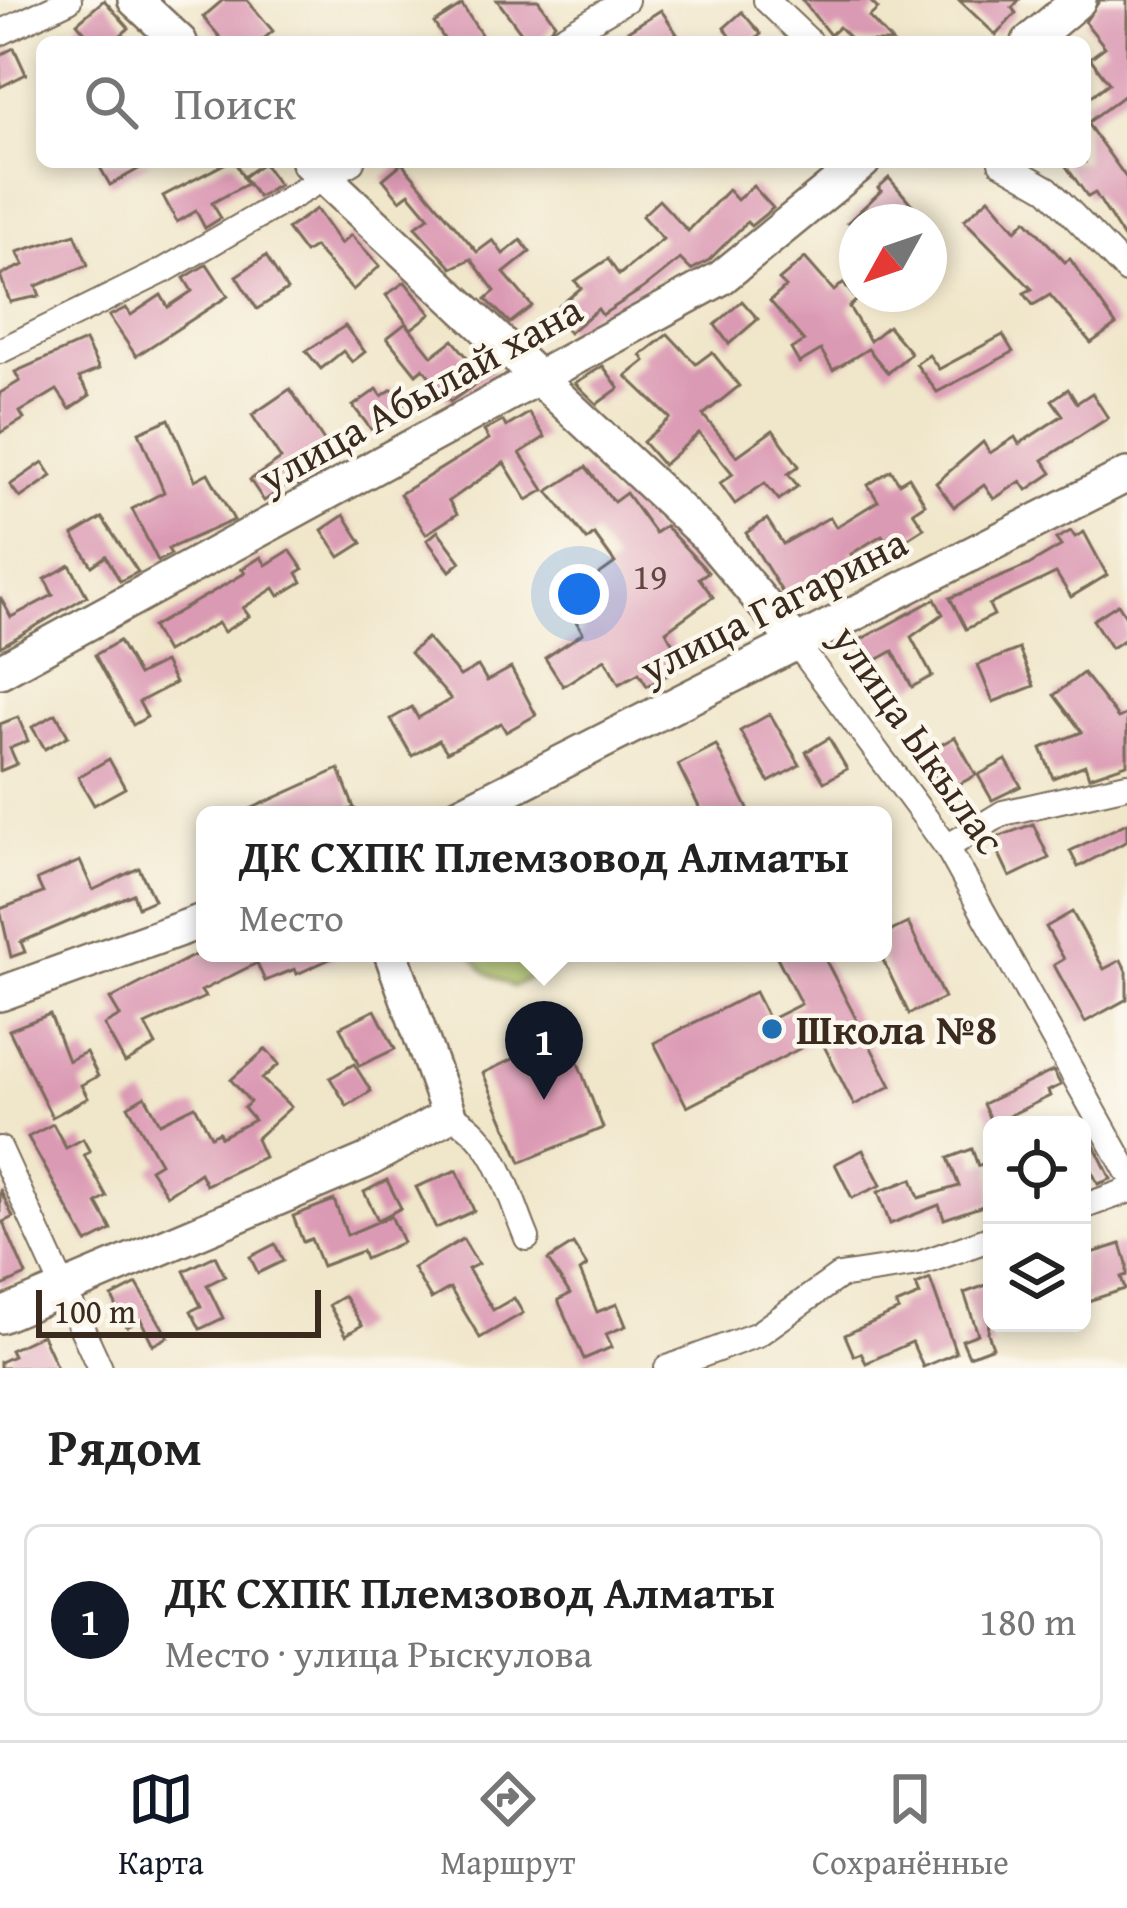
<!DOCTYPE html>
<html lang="ru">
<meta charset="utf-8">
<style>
:root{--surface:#fff;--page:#f6f6f6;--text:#222;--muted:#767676;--line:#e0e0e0;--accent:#111827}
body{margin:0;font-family:"Gentium Book Plus",serif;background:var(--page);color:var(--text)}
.controls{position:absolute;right:36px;bottom:36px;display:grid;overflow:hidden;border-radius:18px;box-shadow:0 6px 18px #0003}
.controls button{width:108px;height:108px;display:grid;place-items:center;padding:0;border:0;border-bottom:3px solid var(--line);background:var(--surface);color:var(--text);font:60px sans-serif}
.compass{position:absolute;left:839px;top:204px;width:108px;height:108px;border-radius:50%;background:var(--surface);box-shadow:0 6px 18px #0003;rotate:230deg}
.scale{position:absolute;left:36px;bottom:30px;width:285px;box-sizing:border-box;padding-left:12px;border:6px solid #3b2a1e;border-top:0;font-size:33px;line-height:42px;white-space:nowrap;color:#3b2a1e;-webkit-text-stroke:9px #fbf7ec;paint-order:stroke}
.you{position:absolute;left:579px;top:594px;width:42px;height:42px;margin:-30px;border:9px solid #fff;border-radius:50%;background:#1a73e8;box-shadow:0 0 0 18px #1a73e833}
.badge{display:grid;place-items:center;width:78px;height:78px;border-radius:50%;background:var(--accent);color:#fff;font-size:39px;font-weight:700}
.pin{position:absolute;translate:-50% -99px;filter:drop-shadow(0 3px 6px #0008)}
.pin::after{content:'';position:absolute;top:63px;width:42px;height:36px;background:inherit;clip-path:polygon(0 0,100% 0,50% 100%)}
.popup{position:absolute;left:196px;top:806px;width:696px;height:156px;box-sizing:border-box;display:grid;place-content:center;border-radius:18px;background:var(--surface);filter:drop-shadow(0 3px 9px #0005);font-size:39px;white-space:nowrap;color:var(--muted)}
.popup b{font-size:45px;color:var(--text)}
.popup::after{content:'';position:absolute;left:50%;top:100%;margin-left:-24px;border:24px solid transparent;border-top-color:var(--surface)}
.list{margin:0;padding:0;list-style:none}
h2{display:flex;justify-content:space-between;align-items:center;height:156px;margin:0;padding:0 48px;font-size:51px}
h2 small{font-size:39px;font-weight:400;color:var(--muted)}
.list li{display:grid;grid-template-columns:78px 1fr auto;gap:36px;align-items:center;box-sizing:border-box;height:192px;margin:0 24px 24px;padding:0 24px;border:3px solid var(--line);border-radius:18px}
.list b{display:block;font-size:45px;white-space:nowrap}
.list p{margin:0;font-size:39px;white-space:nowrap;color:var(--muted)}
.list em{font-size:39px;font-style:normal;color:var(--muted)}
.icon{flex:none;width:66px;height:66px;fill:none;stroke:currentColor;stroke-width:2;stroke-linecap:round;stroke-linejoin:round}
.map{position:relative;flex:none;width:1127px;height:1368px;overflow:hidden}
.search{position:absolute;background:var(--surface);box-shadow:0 6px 18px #0003;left:36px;right:36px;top:36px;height:132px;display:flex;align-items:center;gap:30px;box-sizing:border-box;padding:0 42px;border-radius:18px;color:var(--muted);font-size:45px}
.sheet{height:372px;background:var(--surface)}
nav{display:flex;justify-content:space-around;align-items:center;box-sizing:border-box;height:168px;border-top:3px solid var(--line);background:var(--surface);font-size:33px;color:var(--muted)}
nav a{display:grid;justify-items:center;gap:6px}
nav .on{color:var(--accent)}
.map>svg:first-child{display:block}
.pitch{fill:#a9bf64;stroke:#727441;stroke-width:3}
.building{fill:#db9ab4}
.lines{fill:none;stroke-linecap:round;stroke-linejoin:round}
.street-casing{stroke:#7a6c5a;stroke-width:28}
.secondary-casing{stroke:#7a6c5a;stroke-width:38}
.street{stroke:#fff;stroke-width:24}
.secondary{stroke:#fff;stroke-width:33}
.poi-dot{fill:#1f6fb2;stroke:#fbf7ec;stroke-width:4.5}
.labels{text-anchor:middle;stroke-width:9;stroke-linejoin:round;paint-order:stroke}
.number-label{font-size:36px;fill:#634644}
.street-label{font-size:42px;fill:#3b2a1e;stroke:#fbf7ec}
.poi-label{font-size:42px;font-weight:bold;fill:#3b2a1e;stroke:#fbf7ec;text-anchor:start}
</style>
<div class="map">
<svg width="1127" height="1368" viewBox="0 0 1127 1368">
<rect width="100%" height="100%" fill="#fbf7ec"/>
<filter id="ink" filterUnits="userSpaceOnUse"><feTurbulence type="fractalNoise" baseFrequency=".00833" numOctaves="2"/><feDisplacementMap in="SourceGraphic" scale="24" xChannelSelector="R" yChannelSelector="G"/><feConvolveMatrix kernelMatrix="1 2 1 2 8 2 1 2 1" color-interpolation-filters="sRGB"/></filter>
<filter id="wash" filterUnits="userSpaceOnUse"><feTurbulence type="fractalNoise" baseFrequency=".004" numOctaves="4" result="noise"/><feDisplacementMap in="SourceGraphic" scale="48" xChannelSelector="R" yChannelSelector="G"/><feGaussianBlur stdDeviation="2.7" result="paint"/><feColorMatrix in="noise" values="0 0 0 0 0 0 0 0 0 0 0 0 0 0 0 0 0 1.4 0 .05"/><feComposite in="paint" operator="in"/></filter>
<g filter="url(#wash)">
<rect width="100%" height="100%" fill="#f0e6ca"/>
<polygon class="pitch" points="470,953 574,953 513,987 484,971"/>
<g id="blocks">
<g class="building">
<polygon points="104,0 129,28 113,42 93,42 77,23"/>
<polygon points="223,0 247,0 273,31 260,42 224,42 203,17"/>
<polygon points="497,0 538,0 555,23 539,42 528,42"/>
<polygon points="802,0 869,0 878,9 869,17 892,42 854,42 839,27 830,35"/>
<polygon points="959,0 1019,0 1012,8 1016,13 996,35"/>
<polygon points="1100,0 1127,0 1127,93 1087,123 1127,179 1127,243 1095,193 1088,197 1063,162 1085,162 1085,101 1109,83 1090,58 1105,47 1085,22"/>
<polygon points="462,5 486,42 446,42 434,23"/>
<polygon points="661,10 677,34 664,42 610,42"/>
<polygon points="742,12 761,34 752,42 735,42 724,28"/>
<polygon points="14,48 26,74 0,87 0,55"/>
<polygon points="97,162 151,162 110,185"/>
<polygon points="228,162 235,162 247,184 212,203 221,218 205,228 196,211 177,222 163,196"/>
<polygon points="263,163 279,185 258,197 243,177"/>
<polygon points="402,163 477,252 493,240 503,254 521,240 530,252 504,273 532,306 510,323 486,299 495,291 471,259 452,268 415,227 429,217 409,193 400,200 383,179"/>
<polygon points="889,178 927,222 848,222 881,191 878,188"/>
<polygon points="753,186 773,208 751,226 747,222 709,260 691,270 680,259 645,287 602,315 598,309 569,333 552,312 581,288 575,281 608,259 619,275 663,239 642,216 659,200 688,231 728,190 737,200"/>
<polygon points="989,198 1016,230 1026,220 1065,262 1070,259 1116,325 1091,343 1050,295 1033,305 1024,293 1032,289 964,220"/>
<polygon points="316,209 341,244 351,235 380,266 353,290 314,247 305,253 287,229"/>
<polygon points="75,234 88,265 36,286 40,296 10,302 0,275 24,265 17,252"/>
<polygon points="266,256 287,290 257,309 236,276"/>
<polygon points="805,258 834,291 843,283 857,300 849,307 870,341 888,326 911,353 888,373 868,349 833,370 821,350 799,363 791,349 804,341 770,301 786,287 779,280"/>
<polygon points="207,264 228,296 136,356 109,316 126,308 131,315 161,295 168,307 192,291 184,278"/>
<polygon points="405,282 431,314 411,329 386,295"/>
<polygon points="742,301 758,319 729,344 715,325"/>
<polygon points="406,323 432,356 453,340 472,363 482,355 494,371 450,402 423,368 416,374 387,338"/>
<polygon points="345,326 365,352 352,362 343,351 321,369 306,351"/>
<polygon points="668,334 696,364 712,352 739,386 703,415 737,456 773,430 799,466 788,474 798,486 779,500 765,483 735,504 720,483 733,474 699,433 663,465 643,442 670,418 626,376 645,361 641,355"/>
<polygon points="1003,335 1013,352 937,392 916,364 929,355 939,369"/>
<polygon points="85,341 99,369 79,378 90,395 70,409 57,390 20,412 24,419 0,433 0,393 20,381 15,372"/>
<polygon points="603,366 619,388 597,404 575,383"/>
<polygon points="290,389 333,455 313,468 317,474 298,485 295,480 264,501 250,480 281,459 252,415"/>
<polygon points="377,389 382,396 392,389 404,405 374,433 353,406"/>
<polygon points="1068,389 1077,403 1092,393 1108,418 1043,460 1052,473 1027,490 1021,481 994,499 984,485 954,507 936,483 983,442 990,453 1015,437 1019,444 1063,415 1052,400"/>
<polygon points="529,413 545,437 520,453 544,490 527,500 504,463 449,501 457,514 426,534 400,494 489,439 484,431 503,421 506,427"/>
<polygon points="169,419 195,480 208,473 234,520 168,549 171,554 158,561 132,509 164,492 139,432"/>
<polygon points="43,462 52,476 20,498 10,485"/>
<polygon points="586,467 614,502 626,493 655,533 665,526 708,572 699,578 713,597 666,631 680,657 672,661 677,670 647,686 639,673 619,684 605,659 563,686 545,658 583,633 566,605 596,587 591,580 615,563 594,534 587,540 548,491"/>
<polygon points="891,470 899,483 909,477 925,504 913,512 924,528 891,549 882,535 851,554 857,566 787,600 746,533 767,519 783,544 830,517 836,527 878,501 868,485"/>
<polygon points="344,515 362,543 340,557 322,530"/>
<polygon points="102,518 138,572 120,581 106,556 92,566 73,535"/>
<polygon points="438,531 461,562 450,571 427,540"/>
<polygon points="1071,531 1075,537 1084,532 1107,575 1071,597 1056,573 989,605 994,615 966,629 950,598 1027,566 1061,546 1056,539"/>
<polygon points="290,550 303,569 297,573 302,582 279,596 274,588 243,608 249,616 224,632 218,623 166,652 152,627 245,573 242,569 261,557 266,565"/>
<polygon points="70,565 87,596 0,647 0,597 11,617 53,595 45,579"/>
<polygon points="935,599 943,614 911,637 932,676 912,687 893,651 871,663 860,640"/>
<polygon points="1118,604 1127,618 1127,638 1111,648 1093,620"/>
<polygon points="427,638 460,676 478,666 487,681 511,668 536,715 506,732 501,723 447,752 439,740 412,756 391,719 412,707 418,718 451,699 410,653"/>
<polygon points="119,641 138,675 164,662 175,683 139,702 147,717 133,725 95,655"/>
<polygon points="1019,649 1034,686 993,702 978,665"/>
<polygon points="1083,673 1118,718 1127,714 1127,764 1089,777 1085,765 1053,778 1041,748 1082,732 1054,695"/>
<polygon points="56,714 68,736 45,749 32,727"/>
<polygon points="770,714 800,765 769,782 740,731"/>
<polygon points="18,717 28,741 10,748 17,764 0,771 0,724"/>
<polygon points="955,737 976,775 945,792 924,754"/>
<polygon points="829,738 847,769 824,782 806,752"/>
<polygon points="716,745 751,815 703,815 678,765"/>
<polygon points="109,759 125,788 94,805 78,777"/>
<polygon points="1006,760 1021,786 992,800 978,775"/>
<polygon points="339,769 354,808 336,815 237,815"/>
<polygon points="1127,823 1127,841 1078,867 1070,851"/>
<polygon points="1033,824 1049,858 1010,877 992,839"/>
<polygon points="80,861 93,890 139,868 154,900 138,907 133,894 21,942 25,952 11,957 0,909 43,893 37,880"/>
<polygon points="1072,912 1104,969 1121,960 1127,972 1127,999 1085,1022 1054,965 1064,959 1046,927"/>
<polygon points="908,923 944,998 909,1014 883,960 883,935"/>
<polygon points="199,953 343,953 297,974 295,969 265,981 257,963 201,991 205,997 145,1025 156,1045 125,1063 104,1025 120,1016 110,999"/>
<polygon points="775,953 822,953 891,1086 854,1105 820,1038 687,1107 654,1043 755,992 769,1020 801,1004"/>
<polygon points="375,1010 395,1049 359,1066 340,1027"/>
<polygon points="50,1014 68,1061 86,1052 98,1076 81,1085 88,1098 52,1117 9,1030"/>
<polygon points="567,1034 603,1128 521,1162 483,1073"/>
<polygon points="266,1049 279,1064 262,1079 291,1107 256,1139 264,1157 206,1185 200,1173 167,1195 150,1169 160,1163 128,1106 145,1096 160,1123 195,1106 211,1136 219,1132 221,1137 254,1120 244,1108 250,1102 231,1080"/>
<polygon points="354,1064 371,1091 347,1106 330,1078"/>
<polygon points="1053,1071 1061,1085 1048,1091 1050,1096 992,1124 983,1104"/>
<polygon points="53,1124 66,1148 83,1139 90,1152 84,1155 107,1197 97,1203 112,1230 87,1243 28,1137"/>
<polygon points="1093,1143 1111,1179 1098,1184 1082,1152"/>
<polygon points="972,1149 978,1166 992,1160 992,1203 944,1219 939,1205 890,1224 878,1192 912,1179 919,1198 959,1186 948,1158"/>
<polygon points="863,1150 881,1185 852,1198 835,1164"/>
<polygon points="457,1170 474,1211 436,1228 416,1187"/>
<polygon points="387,1180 401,1208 378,1220 364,1192"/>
<polygon points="0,1189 13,1217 3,1222 26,1275 0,1287"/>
<polygon points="334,1200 347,1235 391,1216 403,1242 365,1259 362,1251 322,1266 311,1239 303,1242 293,1216"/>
<polygon points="463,1239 478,1264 468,1269 493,1310 514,1298 523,1313 480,1338 450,1288 431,1299 413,1268"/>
<polygon points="275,1244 283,1261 258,1273 250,1257"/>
<polygon points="573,1244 587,1266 580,1271 597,1312 617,1304 626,1326 606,1334 612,1347 584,1359 558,1300 570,1294 548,1260"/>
<polygon points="1121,1244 1127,1264 1127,1275 1121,1277 1125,1289 1082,1303 1082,1256"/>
<polygon points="215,1256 225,1276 207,1285 223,1318 200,1329 191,1311 201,1306 184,1271"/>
<polygon points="930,1279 956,1353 923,1367 912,1342 866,1363 861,1353 854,1356 845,1335 899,1310 896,1305 920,1295 916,1285"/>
<polygon points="992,1283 988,1333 993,1347 969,1356 962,1340 978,1334 964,1293"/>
<polygon points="137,1284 168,1337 153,1345 141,1320 127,1327 112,1297"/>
<polygon points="344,1296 362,1325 346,1335 329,1305"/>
<polygon points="42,1335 57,1368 0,1368 0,1362 13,1356 10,1350"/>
</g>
</g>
</g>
<g filter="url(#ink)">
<use href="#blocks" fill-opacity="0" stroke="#7a6c5a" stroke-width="3"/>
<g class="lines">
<defs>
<g id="street">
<polyline points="766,0 810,42"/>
<polyline points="0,33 69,0"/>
<polyline points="555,42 626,0"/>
<polyline points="1001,162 1048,189 1127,271"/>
<polyline points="0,351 163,271 352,162"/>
<polyline points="797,644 947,847 1127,1171"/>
<polyline points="947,847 1003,813 1127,785"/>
<path d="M 449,1115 C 496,1135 508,1193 527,1238"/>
<polyline points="0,1149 100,1368"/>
<polyline points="1082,1207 1127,1191"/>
<polyline points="667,1368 758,1334 839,1276 919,1264 992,1238"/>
</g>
<g id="secondary">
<polyline points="135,0 180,42"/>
<polyline points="1029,42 1079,0"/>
<polyline points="308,162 707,536 797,644"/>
<polyline points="0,671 721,278 863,162"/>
<polyline points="458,815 1127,475"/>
<polyline points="0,994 205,920"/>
<polyline points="0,1316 366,1161 449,1115 391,953"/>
</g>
</defs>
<use href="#street" class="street-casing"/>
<use href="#secondary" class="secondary-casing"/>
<use href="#street" class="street"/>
<use href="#secondary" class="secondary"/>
</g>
</g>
<circle class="poi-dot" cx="772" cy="1029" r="12"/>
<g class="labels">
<g class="number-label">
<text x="650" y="589">19</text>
</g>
<g class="street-label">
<text transform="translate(420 393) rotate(-29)" y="15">улица Абылай хана</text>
<text transform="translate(773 605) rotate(-27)" y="15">улица Гагарина</text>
<text transform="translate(919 739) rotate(55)" y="15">улица Ыкылас</text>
</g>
<g class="poi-label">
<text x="796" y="1044">Школа №8</text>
</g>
</g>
</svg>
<div class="controls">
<button><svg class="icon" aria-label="locate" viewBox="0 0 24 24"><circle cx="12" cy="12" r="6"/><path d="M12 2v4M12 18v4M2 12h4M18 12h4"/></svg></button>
<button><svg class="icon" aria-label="layers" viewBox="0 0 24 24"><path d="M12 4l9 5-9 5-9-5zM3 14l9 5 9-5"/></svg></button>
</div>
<svg class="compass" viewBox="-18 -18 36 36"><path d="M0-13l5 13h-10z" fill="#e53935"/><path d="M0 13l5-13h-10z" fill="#767676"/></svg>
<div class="scale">100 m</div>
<div class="you"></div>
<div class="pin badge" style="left:544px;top:1100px">1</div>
<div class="popup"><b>ДК СХПК Племзовод Алматы</b>Место</div>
<div class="search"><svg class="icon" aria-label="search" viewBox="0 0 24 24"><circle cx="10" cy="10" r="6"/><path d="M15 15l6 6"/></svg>Поиск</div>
</div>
<section class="sheet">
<h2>Рядом<small></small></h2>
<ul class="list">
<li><span class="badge">1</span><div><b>ДК СХПК Племзовод Алматы</b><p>Место · улица Рыскулова</p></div><em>180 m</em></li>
</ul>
</section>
<nav>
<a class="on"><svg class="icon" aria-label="map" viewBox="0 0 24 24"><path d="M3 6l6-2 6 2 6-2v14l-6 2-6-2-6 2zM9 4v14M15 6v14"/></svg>Карта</a>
<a><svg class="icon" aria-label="directions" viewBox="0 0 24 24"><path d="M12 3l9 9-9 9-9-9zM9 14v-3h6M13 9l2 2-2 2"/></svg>Маршрут</a>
<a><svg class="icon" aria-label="saved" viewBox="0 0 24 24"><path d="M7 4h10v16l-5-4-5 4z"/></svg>Сохранённые</a>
</nav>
